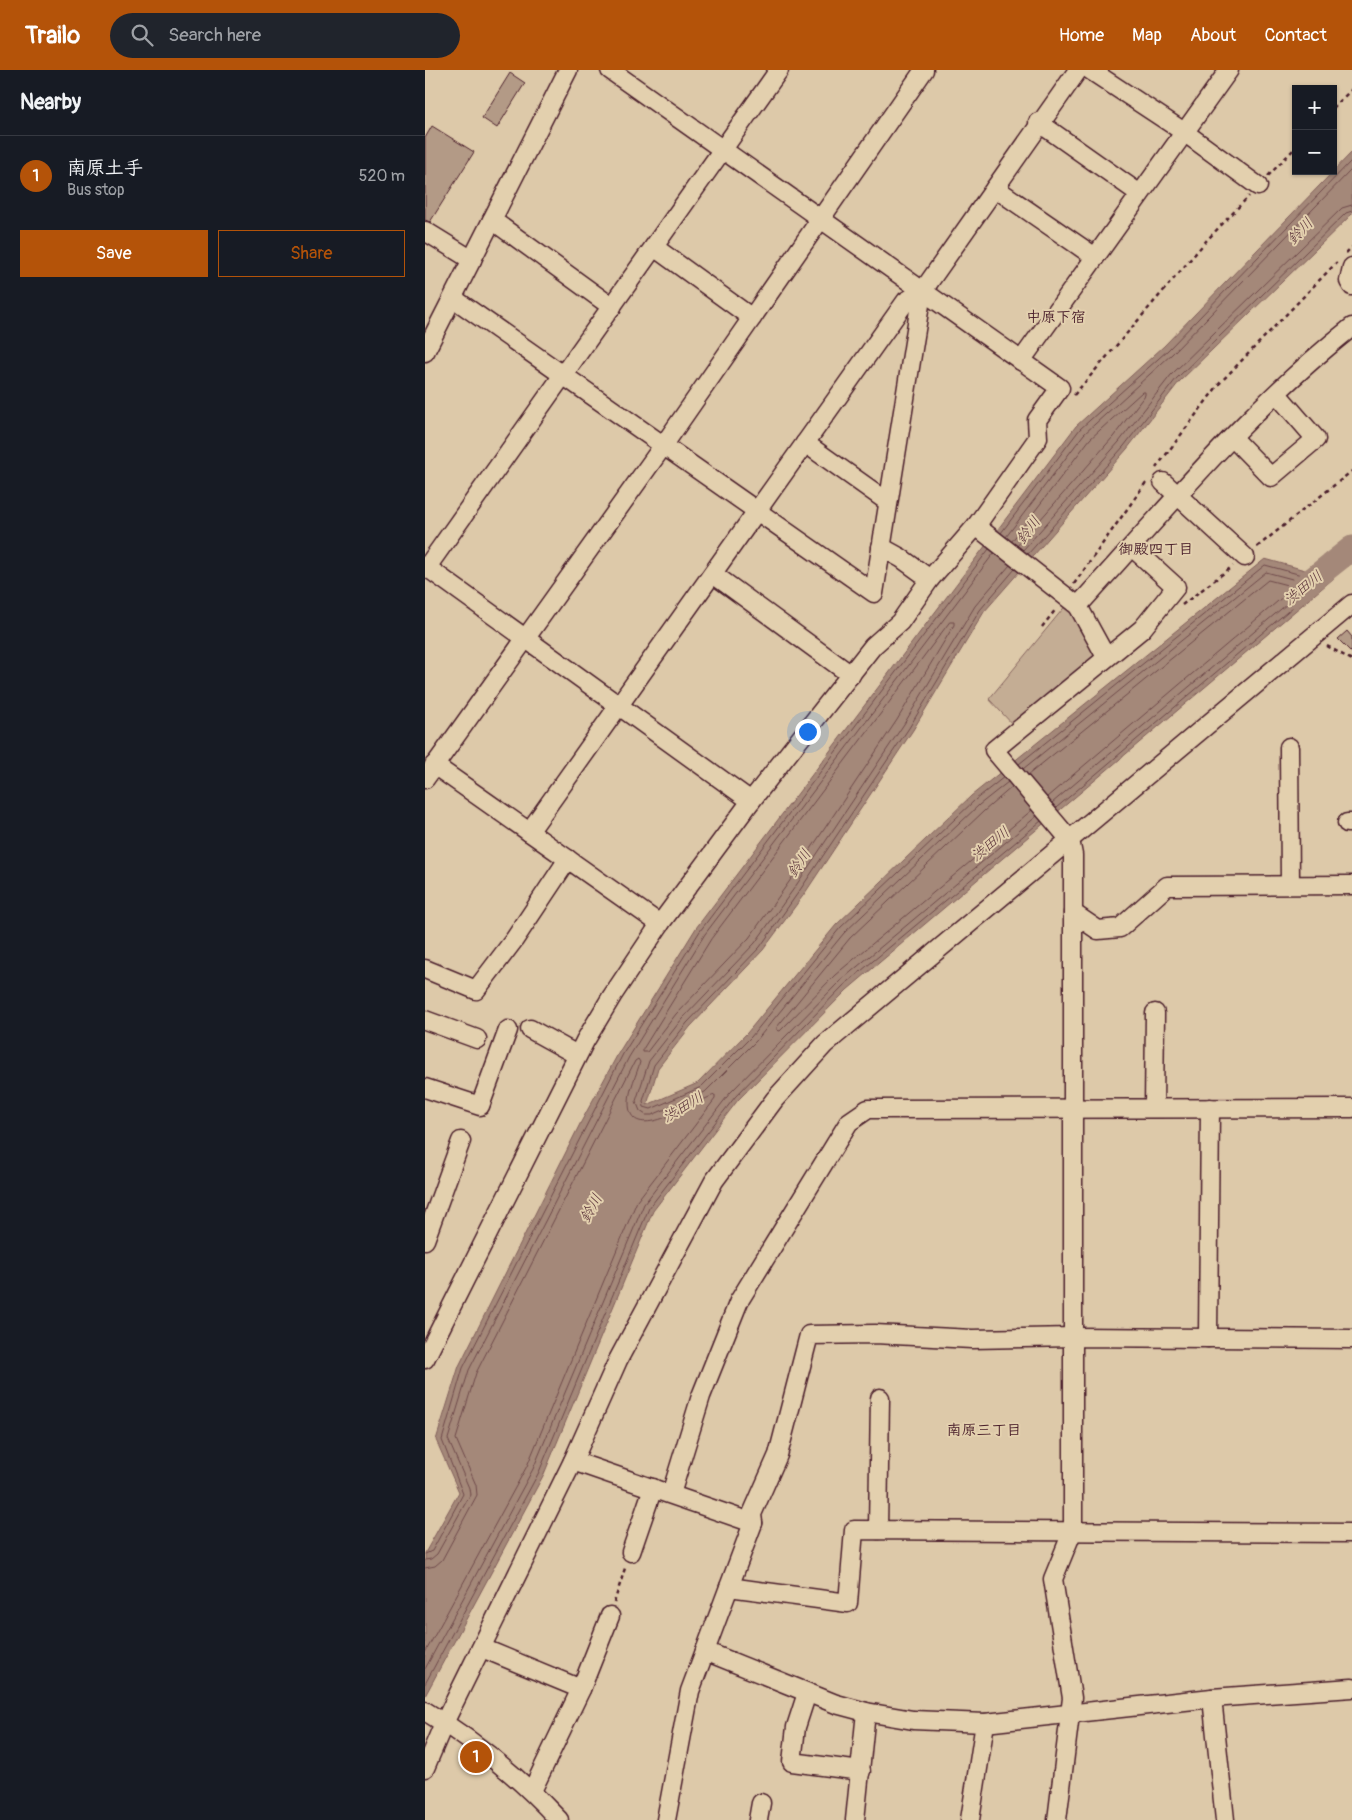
<!DOCTYPE html>
<meta charset="utf-8">
<style>
:root{--surface:#171b24;--page:#20242c;--text:#f1f3f6;--muted:#9ea1a6;--line:#363941;--accent:#b45309}
body{margin:0;font-family:Pangolin,"Klee One",sans-serif;background:var(--page);color:var(--text)}
.controls{position:absolute;right:15px;top:15px;display:grid;overflow:hidden;border-radius:0px;box-shadow:0 1px 4px #0004}
.controls button{width:45px;height:45px;display:grid;place-items:center;padding:0;border:0;border-bottom:1px solid var(--line);background:var(--surface);color:var(--text);font:25px sans-serif}
.you{position:absolute;left:382px;top:661px;width:18px;height:18px;margin:-12px;border:4px solid #fff;border-radius:50%;background:#1a73e8;box-shadow:0 0 0 8px #1a73e833}
.badge{display:grid;place-items:center;width:32px;height:32px;border-radius:50%;background:var(--accent);color:#fff;font-size:16px;font-weight:700}
.pin{position:absolute;translate:-50% -50%;border:2px solid #fff;box-shadow:0 1px 5px #0006}
.list{margin:0;padding:0;list-style:none}
h2{display:flex;justify-content:space-between;align-items:center;height:65px;margin:0;padding:0 20px;font-size:21px}
h2 small{font-size:16px;font-weight:400;color:var(--muted)}
.list li{display:grid;grid-template-columns:32px 1fr auto;gap:15px;align-items:center;box-sizing:border-box;height:80px;padding:0 20px;border-top:1px solid var(--line)}
.list b{display:block;font-size:19px;white-space:nowrap}
.list p{margin:0;font-size:16px;white-space:nowrap;color:var(--muted)}
.list em{font-size:16px;font-style:normal;color:var(--muted)}
.actions{display:flex;gap:10px;padding:15px 20px}
.actions a{flex:1;padding:11px 0;border:1px solid var(--accent);border-radius:0px;text-align:center;font-size:18px;color:var(--accent)}
.actions .main{background:var(--accent);color:#fff}
.icon{flex:none;width:28px;height:28px;fill:none;stroke:currentColor;stroke-width:2;stroke-linecap:round;stroke-linejoin:round}
.map{position:relative;flex:none;width:927px;height:1750px;overflow:hidden}
header{display:flex;align-items:center;gap:30px;box-sizing:border-box;height:70px;padding:0 25px;background:var(--accent);color:#fff}
header strong{font-size:24px}
nav{display:flex;gap:28px;margin-inline-start:auto;font-size:18px}
.search{width:350px;height:45px;background:var(--page);display:flex;align-items:center;gap:12px;box-sizing:border-box;padding:0 18px;border-radius:28px;color:var(--muted);font-size:19px}
main{display:flex}
aside{flex:1;background:var(--surface)}
.map>svg:first-child{display:block}
.green{fill:#c4ad94;stroke:#876660}
.water{fill:#a48879;stroke:#805e5a}
.lines{fill:none;stroke-linecap:round;stroke-linejoin:round}
.shore{stroke:#6e494a;stroke-width:1}
.river{stroke:#a48879;stroke-width:25}
.building{fill:#b39a86;stroke:#4a1f2b}
.minor-casing{stroke:#4a1f2b;stroke-width:21}
.path{stroke:#4a1f2b;stroke-width:2.5;stroke-dasharray:4 4;stroke-linecap:butt}
.minor{stroke:#e3d0ae;stroke-width:18}
.labels{text-anchor:middle;stroke-width:4;stroke-linejoin:round;paint-order:stroke}
.water-label{font-size:15px;font-style:italic;fill:#5c343b;stroke:#e3d0ae}
.neighbourhood-label{font-size:15px;font-weight:bold;fill:#4a1f2b;stroke:#e3d0ae}
</style>
<header>
<strong>Trailo</strong>
<div class="search"><svg class="icon" aria-label="search" viewBox="0 0 24 24"><circle cx="10" cy="10" r="6"/><path d="M15 15l6 6"/></svg>Search here</div>
<nav><a>Home</a><a>Map</a><a>About</a><a>Contact</a></nav>
</header>
<main>
<aside>
<h2>Nearby<small></small></h2>
<ul class="list">
<li><span class="badge">1</span><div><b>南原土手</b><p>Bus stop</p></div><em>520 m</em></li>
</ul>
<div class="actions"><a class="main">Save</a><a>Share</a></div>
</aside>
<div class="map">
<svg width="927" height="1750" viewBox="0 0 927 1750">
<rect width="100%" height="100%" fill="#ddc9a9"/>
<filter id="ink" filterUnits="userSpaceOnUse"><feTurbulence type="fractalNoise" baseFrequency=".02" numOctaves="2"/><feDisplacementMap in="SourceGraphic" scale="10" xChannelSelector="R" yChannelSelector="G"/><feConvolveMatrix kernelMatrix="1 2 1 2 8 2 1 2 1" color-interpolation-filters="sRGB"/></filter>
<g filter="url(#ink)">
<polygon class="green" points="642,534 656,548 672,587 589,656 564,629"/>
<polygon class="water" points="927,82 927,144 754,312 702,379 559,542 488,660 380,823 338,880 265,957 233,998 222,1035 273,1013 322,963 411,855 546,726 840,489 909,508 422,920 313,1030 228,1141 119,1404 0,1626 0,1483 34,1422 11,1370 34,1296 156,1052 194,982 271,858 651,356 739,276"/>
<g class="lines">
<g class="shore">
<polyline points="576,463 655,359 743,280 927,90"/>
<polyline points="581,467 659,364 747,284 927,99"/>
<polyline points="587,471 665,369 717,322 720,322 720,325 688,367 592,476"/>
<polyline points="598,480 694,372 746,305 917,138 927,135"/>
<polyline points="603,484 699,376 751,309 921,143 927,141"/>
<polygon points="525,552 529,552 529,555 472,650 364,812 324,868 251,944 222,982 218,982 218,979 286,869"/>
<polyline points="594,694 840,495 895,510 895,514 631,738"/>
<polyline points="598,699 841,502 882,513 882,517 627,733"/>
<polyline points="603,705 843,510 866,516 866,520 622,727"/>
<polyline points="579,707 550,730 415,858 326,967 276,1017 226,1039 219,1037 218,1031 229,995 262,953 335,877 375,820 484,658 555,540 590,499"/>
<polyline points="583,712 554,735 419,863 331,971 280,1022 227,1045 221,1045 215,1041 211,1031 224,991 257,949 330,873 370,817 479,654 550,536 585,495"/>
<polyline points="587,717 559,741 425,868 352,957 352,960 355,961 410,905 607,740"/>
<polyline points="0,1484 7,1481 38,1424 17,1370 38,1298 198,984 275,861 564,479"/>
<polyline points="0,1490 6,1489 12,1484 45,1425 44,1418 23,1369 44,1300 204,987 280,864 569,483"/>
<path d="M 0,1498 L 10,1496 L 17,1490 L 52,1425 L 51,1415 L 31,1369 L 51,1303 L 210,991 L 213,989 L 215,992 C 212,1004 204,1019 204,1032 C 203,1079 275,1028 290,1025 L 290,1029 L 212,1131 L 102,1396 L 0,1583"/>
<polyline points="0,1599 108,1399 219,1134 305,1023 414,912 612,746"/>
<polyline points="0,1614 114,1402 224,1138 310,1027 418,916 616,751"/>
</g>
<polyline class="river" points="868,525 927,478"/>
</g>
<g class="building">
<polygon points="85,3 100,13 72,58 57,48"/>
<polygon points="7,56 49,82 5,152 0,150 0,68"/>
<polygon points="922,561 927,567 927,583 913,569"/>
</g>
<g class="lines">
<defs>
<g id="minor">
<polyline points="185,0 635,318 612,350 613,368 551,456 653,536 681,587"/>
<polyline points="665,0 759,62 833,116"/>
<polyline points="613,52 715,124"/>
<polyline points="570,118 670,187"/>
<polyline points="67,150 187,237"/>
<polyline points="0,161 47,190"/>
<polyline points="229,177 327,248"/>
<polyline points="927,197 924,211 927,216"/>
<polyline points="28,228 449,523 497,222"/>
<polyline points="0,282 143,0"/>
<polyline points="596,291 804,0"/>
<polyline points="808,368 846,407 891,369 852,324"/>
<polyline points="380,373 463,432"/>
<polyline points="738,412 820,487"/>
<polyline points="456,477 476,488 505,509"/>
<polyline points="0,496 326,731"/>
<polyline points="2,497 354,0"/>
<polyline points="288,504 426,605"/>
<path d="M 653,536 C 741,440 825,337 927,257"/>
<polyline points="864,677 865,814"/>
<polyline points="9,695 235,854"/>
<polyline points="0,709 238,376 499,0"/>
<polyline points="922,753 927,753"/>
<polyline points="104,762 481,231 497,222 653,0"/>
<polyline points="648,843 673,860 695,858 742,816 927,815"/>
<polyline points="0,899 51,920 89,870 143,789"/>
<polyline points="0,950 52,969"/>
<polyline points="105,959 152,985"/>
<polyline points="0,1018 55,1036 83,960"/>
<polyline points="729,1038 730,943"/>
<polyline points="0,1170 36,1071"/>
<polyline points="783,1268 785,1038"/>
<polyline points="0,1289 160,971 187,926 235,854 326,731 448,576 475,552 505,509 551,456"/>
<polyline points="148,1391 328,1453"/>
<polyline points="246,1424 276,1326 314,1231 424,1052 443,1039 927,1038"/>
<polyline points="453,1460 455,1328"/>
<polyline points="206,1482 228,1418"/>
<polyline points="304,1517 423,1533 429,1460 927,1463"/>
<polyline points="57,1578 156,1619"/>
<polyline points="280,1581 411,1634 441,1642 488,1650 560,1653 787,1628 800,1750"/>
<polyline points="382,1623 371,1657 367,1692 436,1701"/>
<polyline points="787,1628 927,1618"/>
<path d="M 0,1641 C 50,1671 95,1708 134,1750"/>
<polyline points="0,1698 19,1653 148,1391 193,1290 289,1111 350,1029 400,974 927,534"/>
<polyline points="107,1721 156,1619 185,1546"/>
<polyline points="241,1750 265,1621 328,1453 327,1444 353,1385 384,1265 450,1264 547,1269 649,1267 927,1269"/>
<polyline points="333,1750 336,1733"/>
<polyline points="430,1750 441,1642"/>
<polyline points="545,1750 560,1653"/>
<polyline points="632,1750 647,1628 628,1509 648,1460 648,785 645,770 569,680 717,559 751,517 707,477"/>
</g>
</defs>
<use href="#minor" class="minor-casing"/>
<g class="path">
<polyline points="908,38 927,19"/>
<polyline points="843,106 871,77"/>
<polyline points="921,183 927,177"/>
<polyline points="649,325 782,170 824,126"/>
<polyline points="731,398 794,314 912,192"/>
<polyline points="832,477 927,401"/>
<polyline points="649,514 722,411"/>
<polyline points="757,535 808,496"/>
<polyline points="617,557 631,539"/>
<polyline points="902,576 927,590"/>
<polyline points="189,1533 201,1495"/>
</g>
<use href="#minor" class="minor"/>
</g>
</g>
<g class="labels">
<g class="water-label">
<text transform="translate(875 161) rotate(-46)" y="5">鈴川</text>
<text transform="translate(603 460) rotate(-53)" y="5">鈴川</text>
<text transform="translate(878 518) rotate(-39)" y="5">渋田川</text>
<text transform="translate(565 774) rotate(-39)" y="5">渋田川</text>
<text transform="translate(374 793) rotate(-55)" y="5">鈴川</text>
<text transform="translate(258 1037) rotate(-31)" y="5">渋田川</text>
<text transform="translate(166 1138) rotate(-61)" y="5">鈴川</text>
</g>
<g class="neighbourhood-label">
<text x="631" y="252">中原下宿</text>
<text x="731" y="484">御殿四丁目</text>
<text x="559" y="1365">南原三丁目</text>
</g>
</g>
</svg>
<div class="controls">
<button>+</button>
<button>−</button>
</div>
<div class="you"></div>
<div class="pin badge" style="left:51px;top:1687px">1</div>
</div>
</main>
